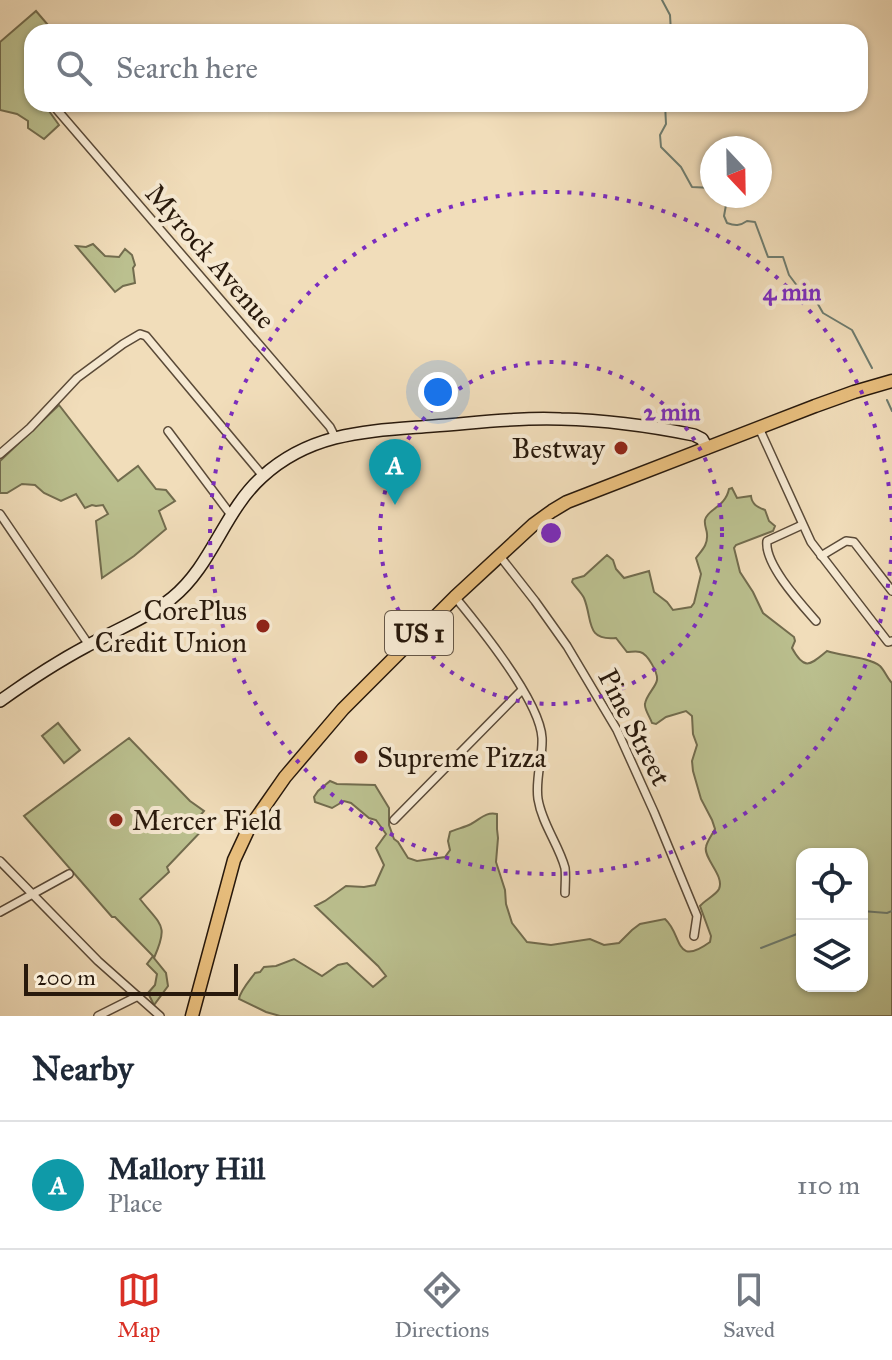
<!DOCTYPE html>
<style>
:root{--surface:#fff;--page:#f2f2f3;--text:#1f2937;--muted:#747a83;--line:#e0e1e3;--accent:#d93025}
body{margin:0;font-family:"IM FELL Great Primer",serif;background:var(--page);color:var(--text)}
.controls{position:absolute;right:24px;bottom:24px;display:grid;overflow:hidden;border-radius:16px;box-shadow:0 2px 6px #0004}
.controls button{width:72px;height:72px;display:grid;place-items:center;padding:0;border:0;border-bottom:2px solid var(--line);background:var(--surface);color:var(--text);font:40px sans-serif}
.compass{position:absolute;left:700px;top:136px;width:72px;height:72px;border-radius:50%;background:var(--surface);box-shadow:0 2px 6px #0004;rotate:158deg}
.scale{position:absolute;left:24px;bottom:20px;width:214px;box-sizing:border-box;padding-left:8px;border:4px solid #28190c;border-top:0;font-size:22px;line-height:28px;white-space:nowrap;color:#28190c;-webkit-text-stroke:6px #f6e9d2;paint-order:stroke}
.you{position:absolute;left:438px;top:392px;width:28px;height:28px;margin:-20px;border:6px solid #fff;border-radius:50%;background:#1a73e8;box-shadow:0 0 0 12px #1a73e833}
.badge{display:grid;place-items:center;width:52px;height:52px;border-radius:50%;background:var(--accent);color:#fff;font-size:26px;font-weight:700}
.pin{position:absolute;translate:-50% -66px;filter:drop-shadow(0 2px 4px #0008)}
.pin::after{content:'';position:absolute;top:42px;width:28px;height:24px;background:inherit;clip-path:polygon(0 0,100% 0,50% 100%)}
.list{margin:0;padding:0;list-style:none}
h2{display:flex;justify-content:space-between;align-items:center;height:104px;margin:0;padding:0 32px;font-size:34px}
h2 small{font-size:26px;font-weight:400;color:var(--muted)}
.list li{display:grid;grid-template-columns:52px 1fr auto;gap:24px;align-items:center;box-sizing:border-box;height:128px;padding:0 32px;border-top:2px solid var(--line)}
.list b{display:block;font-size:30px;white-space:nowrap}
.list p{margin:0;font-size:26px;white-space:nowrap;color:var(--muted)}
.list em{font-size:26px;font-style:normal;color:var(--muted)}
.icon{flex:none;width:44px;height:44px;fill:none;stroke:currentColor;stroke-width:2;stroke-linecap:round;stroke-linejoin:round}
.map{position:relative;flex:none;width:892px;height:1016px;overflow:hidden}
.search{position:absolute;background:var(--surface);box-shadow:0 2px 6px #0004;left:24px;right:24px;top:24px;height:88px;display:flex;align-items:center;gap:20px;box-sizing:border-box;padding:0 28px;border-radius:24px;color:var(--muted);font-size:30px}
.sheet{height:232px;background:var(--surface)}
nav{display:flex;justify-content:space-around;align-items:center;box-sizing:border-box;height:112px;border-top:2px solid var(--line);background:var(--surface);font-size:22px;color:var(--muted)}
nav a{display:grid;justify-items:center;gap:4px}
nav .on{color:var(--accent)}
.map>svg:first-child{display:block}
.green{fill:#bbc08f;stroke:#726c4e;stroke-width:2;fill-rule:evenodd}
.lines{fill:none;stroke-linecap:round;stroke-linejoin:round}
.stream{stroke:#6d7b6e;stroke-width:2}
.street-casing{stroke:#5a4a38;stroke-width:10}
.secondary-casing{stroke:#28190c;stroke-width:14}
.primary-casing{stroke:#28190c;stroke-width:15}
.street{stroke:#f6e9d2;stroke-width:7}
.secondary{stroke:#f6e9d2;stroke-width:11}
.primary{stroke:#e8be7d;stroke-width:12}
.ring{fill:none;stroke:#7b2cbf;stroke-width:4;stroke-dasharray:4 8}
.poi-dot{fill:#8f2418;stroke:#f6e9d2;stroke-width:3}
.labels{text-anchor:middle;stroke-width:8;stroke-linejoin:round;paint-order:stroke}
.shield{fill:#f6e9d2;stroke:#665747;stroke-width:2}
.shield-label{font-size:26px;font-weight:bold;fill:#28190c}
.street-label{font-size:28px;fill:#28190c;stroke:#f6e9d2}
.poi-label{font-size:28px;fill:#28190c;stroke:#f6e9d2;text-anchor:end}
.centre{fill:#7b2cbf;stroke:#f6e9d2;stroke-width:4}
.ring-label{font-size:24px;text-anchor:middle;font-weight:bold;fill:#7b2cbf;stroke:#f6e9d2;stroke-width:8;stroke-linejoin:round;paint-order:stroke}
</style>
<div class="map">
<svg width="892" height="1016" viewBox="0 0 892 1016">
<rect width="100%" height="100%" fill="#f1ddba"/>
<filter id="stains"><feTurbulence type="fractalNoise" baseFrequency=".0025" numOctaves="4"/><feColorMatrix values="0 0 0 0 .2 0 0 0 0 .09 0 0 0 0 .02 0 0 0 .5 -.17"/></filter>
<radialGradient id="worn" r=".72"><stop offset=".6" stop-color="#630" stop-opacity="0"/><stop offset="1" stop-color="#630" stop-opacity=".3"/></radialGradient>
<g class="green">
<polygon points="36,11 54,32 32,32 32,104 44,104 59,125 44,139 28,128 28,121 17,114 0,110 0,42"/>
<polygon points="93,244 105,256 119,257 125,249 132,255 135,265 133,268 135,283 123,286 115,292 76,246 86,247"/>
<polygon points="59,405 118,481 138,466 156,489 166,490 175,501 159,511 166,529 134,556 102,578 96,521 108,514 103,505 96,506 92,505 85,508 76,494 61,501 44,493 35,485 22,484 7,493 0,493 0,461"/>
<path d="M 732,488 L 737,498 L 751,496 C 752,505 758,507 765,510 L 769,521 L 775,526 L 773,531 L 736,545 L 734,548 L 740,572 L 753,592 L 763,613 L 794,637 L 795,641 L 792,648 C 805,672 811,664 827,651 C 841,656 869,657 880,666 C 885,671 887,678 892,683 L 892,1016 L 280,1016 L 266,1012 L 239,999 C 240,991 250,980 255,973 L 260,972 L 264,967 L 276,966 L 294,959 L 322,976 L 338,965 L 347,963 L 373,987 L 386,976 L 378,966 L 315,906 L 325,901 L 346,886 L 364,887 L 375,885 L 384,865 L 376,848 L 386,834 L 376,820 L 369,818 L 351,803 L 344,801 L 332,808 L 315,802 L 314,797 L 318,791 L 330,781 L 337,784 L 375,785 L 389,808 L 389,825 L 394,839 L 398,842 L 408,858 L 417,861 L 445,857 L 450,850 L 448,841 L 450,832 C 457,829 465,827 471,824 C 482,818 485,812 497,814 L 497,829 L 498,838 L 496,862 L 505,890 L 506,904 L 512,923 L 527,942 L 551,945 L 590,939 L 604,945 L 619,943 L 632,930 L 640,924 L 665,919 C 683,935 674,968 710,942 L 711,936 L 700,906 C 705,900 716,895 719,889 C 725,876 703,858 706,847 C 707,841 712,835 715,829 L 712,820 L 701,799 L 693,771 L 692,761 L 697,745 L 693,734 L 692,716 L 686,711 L 666,717 L 656,724 L 652,723 C 650,717 644,709 645,704 C 646,695 656,687 657,680 C 658,673 648,654 640,652 C 636,651 631,652 627,652 L 616,638 C 585,641 593,620 584,598 C 581,592 576,588 572,582 L 573,579 L 584,576 L 607,555 L 613,560 L 616,569 L 624,578 L 649,571 L 654,592 L 667,602 L 673,610 L 691,607 L 694,603 L 701,574 L 696,558 C 702,550 708,545 707,534 C 707,530 704,525 705,520 C 707,509 725,508 729,489 ZM 802,854 L 862,854 L 862,986 L 802,986 Z"/>
<polygon points="58,723 80,750 64,763 42,736"/>
<path d="M 129,738 L 190,801 L 204,811 L 199,817 L 209,823 L 167,867 L 169,872 L 140,899 C 161,926 169,924 154,958 L 166,973 L 168,986 L 154,1005 L 148,993 L 155,985 L 157,974 L 147,964 L 153,956 L 115,917 L 112,917 L 24,816 Z"/>
</g>
<g class="lines">
<g class="stream">
<polyline points="662,0 670,15 671,32"/>
<polyline points="665,104 666,124 660,135 661,147 681,167 692,187 712,188"/>
<path d="M 713,196 L 713,198 L 726,205 L 724,216 L 727,223 C 735,226 740,226 747,221 L 755,222 L 768,257 L 783,257 L 789,275 L 801,291 L 811,292 L 823,313 L 852,330 L 872,368"/>
<polyline points="887,400 892,411"/>
<polyline points="862,911 887,913 892,911"/>
<polyline points="761,948 802,932"/>
</g>
<defs>
<g id="street">
<polyline points="52,104 330,427 335,437"/>
<polyline points="759,428 811,542 888,642 892,641"/>
<polyline points="168,431 231,515"/>
<polyline points="0,454 30,428 77,378 123,344 140,334 146,336 263,476"/>
<polyline points="0,514 89,645"/>
<path d="M 802,525 L 767,541 C 764,564 801,604 816,621"/>
<polyline points="499,555 535,601 567,646 617,730 654,812 697,916 694,936"/>
<polyline points="821,556 846,541 854,542 892,591"/>
<path d="M 455,597 C 479,626 540,701 542,738 C 543,758 535,778 538,799 C 542,824 559,845 565,868 C 566,876 565,885 565,893"/>
<polyline points="394,820 522,690"/>
<polyline points="0,861 98,961 160,1016"/>
<polyline points="0,912 69,874"/>
<polyline points="98,1016 138,996"/>
</g>
<path id="secondary" d="M 0,701 C 28,681 57,662 87,646 C 115,630 147,618 172,598 C 212,566 224,511 262,477 C 312,431 371,431 433,426 C 475,423 519,417 561,419 C 606,420 650,426 694,435 L 702,439 L 707,448"/>
<polyline id="primary" points="192,1016 234,860 248,830 285,777 343,709 455,597 534,524 552,511 567,502 815,406 854,392 892,381"/>
</defs>
<use href="#street" class="street-casing"/>
<use href="#secondary" class="secondary-casing"/>
<use href="#primary" class="primary-casing"/>
<use href="#street" class="street"/>
<use href="#secondary" class="secondary"/>
<use href="#primary" class="primary"/>
</g>
<g class="ring">
<circle cx="551" cy="533" r="171"/>
<path d="M892 536A341 341 0 1 1 892 530"/>
</g>
<g class="poi-dot">
<circle cx="621" cy="448" r="8"/>
<circle cx="263" cy="626" r="8"/>
<circle cx="361" cy="757" r="8"/>
<circle cx="116" cy="820" r="8"/>
</g>
<g class="labels">
<rect class="shield" x="385" y="611" width="68" height="44" rx="6"/>
<g class="shield-label">
<text x="419" y="642">US 1</text>
</g>
<g class="street-label">
<text transform="translate(211 256) rotate(49)" y="10">Myrock Avenue</text>
<text transform="translate(635 727) rotate(63)" y="10">Pine Street</text>
</g>
<g class="poi-label">
<text x="605" y="458">Bestway</text>
<text x="247" y="620">CorePlus<tspan x="247" dy="32">Credit Union</tspan></text>
<text x="377" y="767" text-anchor="start">Supreme Pizza</text>
<text x="132" y="830" text-anchor="start">Mercer Field</text>
</g>
</g>
<circle cx="551" cy="533" r="12" class="centre"/>
<g class="ring-label">
<text x="792" y="300">4 min</text>
<text x="672" y="420">2 min</text>
</g>
<rect width="100%" height="100%" filter="url(#stains)"/>
<rect width="100%" height="100%" fill="url(#worn)"/>
</svg>
<div class="controls">
<button><svg class="icon" aria-label="locate" viewBox="0 0 24 24"><circle cx="12" cy="12" r="6"/><path d="M12 2v4M12 18v4M2 12h4M18 12h4"/></svg></button>
<button><svg class="icon" aria-label="layers" viewBox="0 0 24 24"><path d="M12 4l9 5-9 5-9-5zM3 14l9 5 9-5"/></svg></button>
</div>
<svg class="compass" viewBox="-18 -18 36 36"><path d="M0-13l5 13h-10z" fill="#e53935"/><path d="M0 13l5-13h-10z" fill="#747a83"/></svg>
<div class="scale">200 m</div>
<div class="you"></div>
<div class="pin badge" style="left:395px;top:505px;background:#0f9aa8">A</div>
<div class="search"><svg class="icon" aria-label="search" viewBox="0 0 24 24"><circle cx="10" cy="10" r="6"/><path d="M15 15l6 6"/></svg>Search here</div>
</div>
<section class="sheet">
<h2>Nearby<small></small></h2>
<ul class="list">
<li><span class="badge" style="background:#0f9aa8">A</span><div><b>Mallory Hill</b><p>Place</p></div><em>110 m</em></li>
</ul>
</section>
<nav>
<a class="on"><svg class="icon" aria-label="map" viewBox="0 0 24 24"><path d="M3 6l6-2 6 2 6-2v14l-6 2-6-2-6 2zM9 4v14M15 6v14"/></svg>Map</a>
<a><svg class="icon" aria-label="directions" viewBox="0 0 24 24"><path d="M12 3l9 9-9 9-9-9zM9 14v-3h6M13 9l2 2-2 2"/></svg>Directions</a>
<a><svg class="icon" aria-label="saved" viewBox="0 0 24 24"><path d="M7 4h10v16l-5-4-5 4z"/></svg>Saved</a>
</nav>
